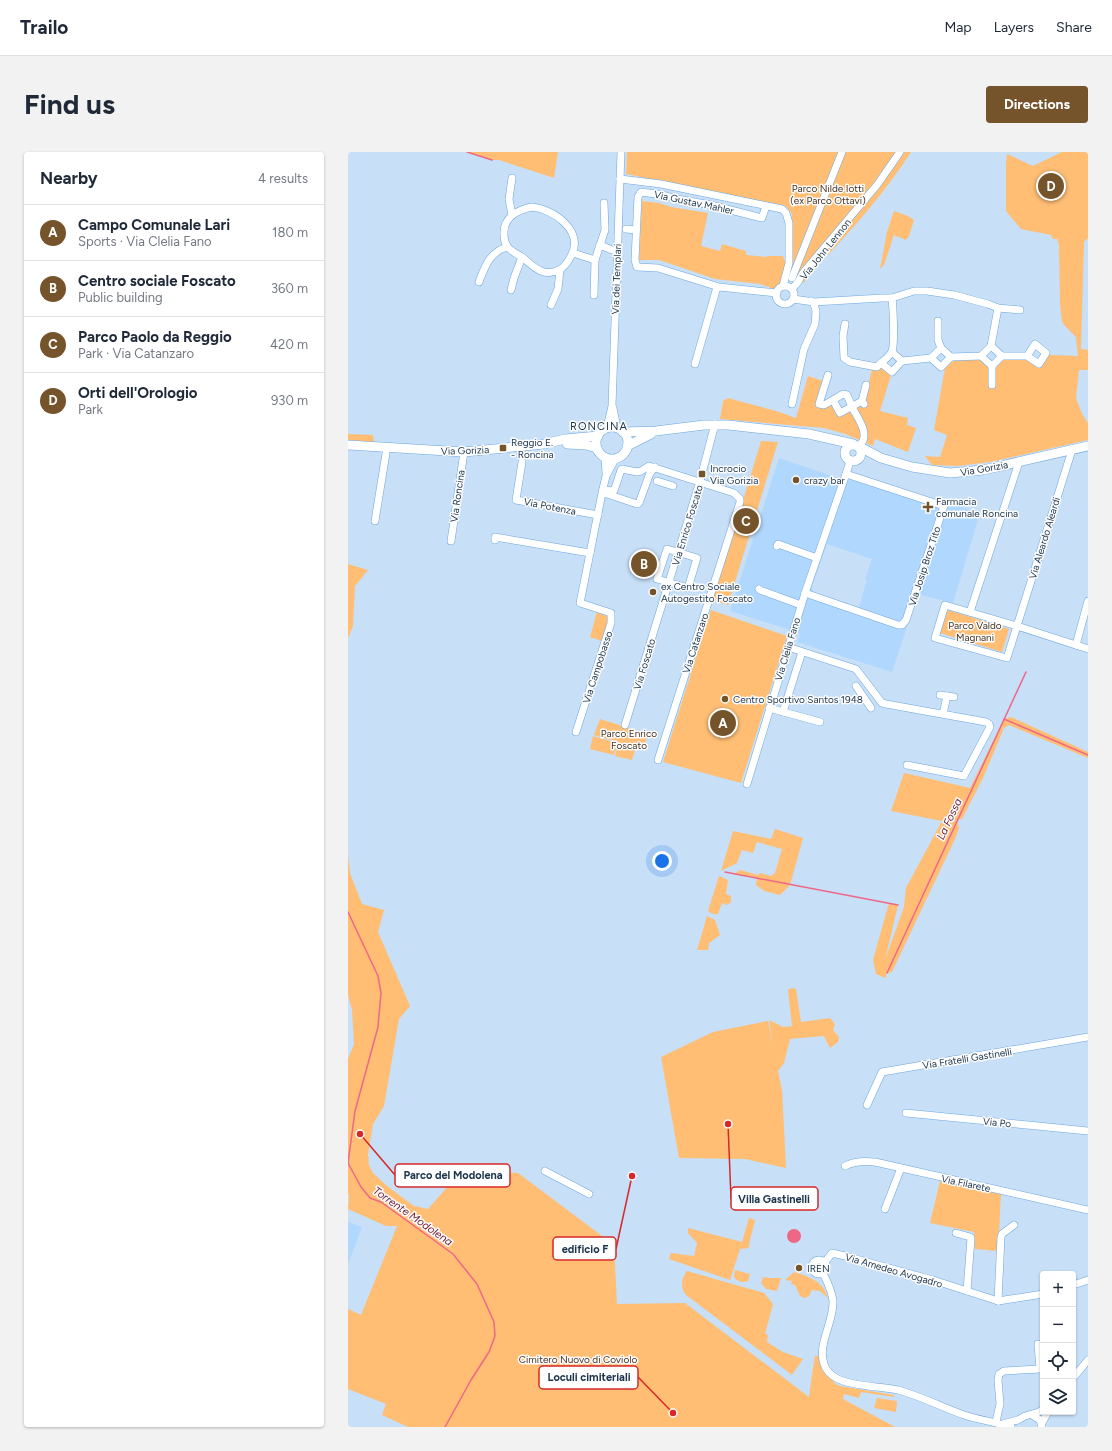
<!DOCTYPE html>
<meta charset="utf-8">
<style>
:root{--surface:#fff;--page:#f2f2f3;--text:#1f2937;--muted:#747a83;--line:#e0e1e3;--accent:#75532b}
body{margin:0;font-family:Figtree,sans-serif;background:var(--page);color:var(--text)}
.controls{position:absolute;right:12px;bottom:12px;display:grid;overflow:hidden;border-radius:4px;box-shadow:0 1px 3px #0004}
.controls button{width:36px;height:36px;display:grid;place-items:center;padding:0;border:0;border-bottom:1px solid var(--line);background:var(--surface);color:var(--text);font:20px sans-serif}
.you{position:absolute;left:314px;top:709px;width:14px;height:14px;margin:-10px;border:3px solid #fff;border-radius:50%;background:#1a73e8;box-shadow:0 0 0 6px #1a73e833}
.badge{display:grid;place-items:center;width:26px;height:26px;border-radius:50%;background:var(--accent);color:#fff;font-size:13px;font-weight:700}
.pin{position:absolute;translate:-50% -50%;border:2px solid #fff;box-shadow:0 1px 4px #0006}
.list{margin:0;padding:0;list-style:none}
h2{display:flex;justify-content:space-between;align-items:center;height:52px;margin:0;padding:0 16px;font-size:17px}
h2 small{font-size:13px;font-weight:400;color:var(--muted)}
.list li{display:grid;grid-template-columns:26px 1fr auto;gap:12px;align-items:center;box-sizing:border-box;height:56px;padding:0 16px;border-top:1px solid var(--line)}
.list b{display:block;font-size:15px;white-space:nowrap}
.list p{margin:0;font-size:13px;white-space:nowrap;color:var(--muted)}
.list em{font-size:13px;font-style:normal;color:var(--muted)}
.icon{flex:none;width:22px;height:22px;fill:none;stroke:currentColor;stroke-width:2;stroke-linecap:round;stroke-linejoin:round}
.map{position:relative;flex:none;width:740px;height:1275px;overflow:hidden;border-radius:4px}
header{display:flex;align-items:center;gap:24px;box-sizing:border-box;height:56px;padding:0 20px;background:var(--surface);border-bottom:1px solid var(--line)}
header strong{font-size:19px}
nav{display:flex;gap:22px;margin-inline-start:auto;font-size:14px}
.intro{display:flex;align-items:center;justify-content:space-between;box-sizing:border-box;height:96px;padding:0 24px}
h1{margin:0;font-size:28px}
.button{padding:10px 18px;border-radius:4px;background:var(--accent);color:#fff;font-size:14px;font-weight:700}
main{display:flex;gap:24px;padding:0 24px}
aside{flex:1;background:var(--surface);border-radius:4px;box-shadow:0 1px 3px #0004}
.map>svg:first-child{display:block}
.built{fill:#b0d7fe;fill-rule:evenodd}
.green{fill:#ffbe74}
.water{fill:#ef6786}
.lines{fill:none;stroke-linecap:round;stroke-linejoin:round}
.stream{stroke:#ef6786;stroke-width:1.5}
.minor-casing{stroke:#6ca7e0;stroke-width:8}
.major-casing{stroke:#6ca7e0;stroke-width:10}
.minor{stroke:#fff;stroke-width:7}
.major{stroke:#fff;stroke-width:9}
.poi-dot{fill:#75532b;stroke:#fdfdfd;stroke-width:1.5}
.labels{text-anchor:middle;stroke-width:3;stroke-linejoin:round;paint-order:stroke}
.park-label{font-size:10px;fill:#463421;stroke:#fdfdfd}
.street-label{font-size:10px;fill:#1c354c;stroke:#fdfdfd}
.poi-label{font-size:10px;fill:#1c354c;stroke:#fdfdfd;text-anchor:start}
.neighbourhood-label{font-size:11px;letter-spacing:1px;fill:#1c354c;stroke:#fdfdfd}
.water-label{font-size:11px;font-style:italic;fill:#6f1932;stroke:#fdfdfd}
.leader{fill:none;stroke:#d62828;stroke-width:1.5}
.callout-dot{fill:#d62828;stroke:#fdfdfd;stroke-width:1.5}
.callout{fill:#fdfdfd;stroke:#d62828;stroke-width:1.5}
.callout-label{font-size:11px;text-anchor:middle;font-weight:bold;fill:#1c354c}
</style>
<header>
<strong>Trailo</strong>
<nav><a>Map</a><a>Layers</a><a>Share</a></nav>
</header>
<div class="intro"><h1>Find us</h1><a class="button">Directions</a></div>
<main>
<aside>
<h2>Nearby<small>4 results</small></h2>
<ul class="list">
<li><span class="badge">A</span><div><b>Campo Comunale Lari</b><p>Sports · Via Clelia Fano</p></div><em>180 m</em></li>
<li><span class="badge">B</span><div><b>Centro sociale Foscato</b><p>Public building</p></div><em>360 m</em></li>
<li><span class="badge">C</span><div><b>Parco Paolo da Reggio</b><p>Park · Via Catanzaro</p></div><em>420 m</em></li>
<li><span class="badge">D</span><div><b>Orti dell'Orologio</b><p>Park</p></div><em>930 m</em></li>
</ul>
</aside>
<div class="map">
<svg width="740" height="1275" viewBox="0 0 740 1275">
<rect width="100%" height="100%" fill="#c7dff7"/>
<g class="built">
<path d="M 431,306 L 496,328 L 516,329 L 596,354 L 598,350 L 632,361 L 605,451 L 570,442 L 544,520 L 449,490 L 452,481 L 382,459 ZM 479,392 L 524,407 L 517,427 L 519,428 L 511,455 L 465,440 L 464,435 Z"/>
<polygon points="0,1070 14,1075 0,1112"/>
</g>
<g class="green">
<polygon points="119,0 210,0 206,26 151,8 144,8"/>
<path d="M 279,0 L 563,0 C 534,45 497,86 460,123 L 456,131 L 444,120 L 444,62 L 438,54 L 278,22 Z"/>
<polygon points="714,0 740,0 740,86 736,90 733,197 740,198 740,218 731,218 728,246 734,262 740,271 740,288 642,310 610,314 584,313 577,304 592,305 599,283 586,278 597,216 605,209 631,207 643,218 654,204 679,204 691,212 701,203 730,204 728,185 716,173 714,169 712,153 711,93 709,87 705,87 703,83 673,77 658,59 658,12 659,2 685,14"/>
<polygon points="294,49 311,51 323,55 360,61 353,94 372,99 374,92 398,99 398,103 418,105 419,104 435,104 438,112 433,130 426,137 412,132 367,127 311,108 291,108"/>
<polygon points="546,59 560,64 566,68 561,84 558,88 546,83 536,113 532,117 539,80"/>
<path d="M 533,211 L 544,220 L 532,259 L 560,266 L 559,273 L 568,276 L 560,300 L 527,287 L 525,294 L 497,282 L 476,276 L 372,267 L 375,249 L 380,246 C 403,253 426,257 448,266 L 460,224 L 478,230 L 472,252 L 485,248 L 492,260 L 516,251 L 524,217 Z"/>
<polygon points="0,282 25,283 26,291 0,290"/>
<polygon points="413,289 430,290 380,453 365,448"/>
<polygon points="0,412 20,418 7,434 5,474 0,486"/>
<polygon points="363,458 439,484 393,631 315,610"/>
<polygon points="600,458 661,477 654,500 592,481"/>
<polygon points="249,460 261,465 254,489 242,485"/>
<polygon points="663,565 740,600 740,606 661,573 656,576 635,626 614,667 609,668 611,676 607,687 544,820 539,821 537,826 528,822 525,808 541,751 550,753 537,808 556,755 558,736 594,669 543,659 556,621 622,636 656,567"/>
<polygon points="252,567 300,582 295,597 288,595 284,608 267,604 271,590 246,583"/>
<polygon points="245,584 269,591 266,603 242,597"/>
<polygon points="427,677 455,686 442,733 432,743 416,739 408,733 409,726 386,722 392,718 410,723 412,721 423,724 427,721 434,697 409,690 405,701 394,698 389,711 373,719 385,679 423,687"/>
<polygon points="0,703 2,721 14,752 36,758 30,780 62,854 51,867 36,954 25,972 20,1003 21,1013 25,1021 39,1034 66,1054 80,1057 114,1018 170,1021 266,1093 269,1152 337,1151 461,1245 464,1222 467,1204 475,1204 484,1224 486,1231 492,1234 546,1243 546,1245 513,1240 511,1246 496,1242 495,1247 547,1275 60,1275 34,1263 38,1252 0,1237 0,1157 13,1163 49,1074 38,1074 0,1057 1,1044 0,1041 0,907 6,892 4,858 0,843"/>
<polygon points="371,724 380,728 378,742 383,744 383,750 379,753 374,751 370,762 365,762 360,759"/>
<polygon points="359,764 367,768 372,783 361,791 360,798 349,798"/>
<polygon points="444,836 448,837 453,870 482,866 487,872 485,878 491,885 490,890 482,896 476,884 442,887 436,911 430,919 434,938 438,1016 397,1007 331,1006 313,905 365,880 420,869 425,892 421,868 435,875 444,874 440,838"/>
<polygon points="592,1029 653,1042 650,1099 627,1097 626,1080 582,1071"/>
<polygon points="401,1066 407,1068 401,1092 401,1096 392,1097 382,1128 321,1107 323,1101 346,1104 349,1091 340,1081 340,1076 394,1090"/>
<path d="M 387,1118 L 402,1122 L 400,1129 C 394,1131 390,1130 386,1125 Z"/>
<path d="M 339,1119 L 416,1141 L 425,1152 L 417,1182 L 420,1183 L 419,1190 L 435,1200 L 455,1207 L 444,1223 L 338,1143 C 332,1135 333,1127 339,1119 Z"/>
<path d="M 446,1120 C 462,1125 475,1129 480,1146 L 472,1139 L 464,1138 L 461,1144 L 457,1146 L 452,1144 L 447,1133 L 443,1132 L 444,1129 L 437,1128 Z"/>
<polygon points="415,1125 421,1126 433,1126 429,1139 418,1137 413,1131"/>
<polygon points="529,1246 549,1249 548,1260 526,1256"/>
</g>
<circle class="water" cx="446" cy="1084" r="7"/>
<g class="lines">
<g class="stream">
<polyline points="119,0 144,8"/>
<polyline points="656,567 740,603"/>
<polyline points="377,720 550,753"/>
<polyline points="0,760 30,824 33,841 30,875 7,959 0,1011 13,1035 22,1046 33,1050 105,1102 129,1132 146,1170 147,1184 141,1200 123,1228 97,1275"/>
<polyline points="539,821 678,520"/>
</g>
<defs>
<g id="minor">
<polyline points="164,26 161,47 164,63"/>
<polyline points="272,27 313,32 434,57 438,61 441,71 441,111 435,134"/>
<polyline points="418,54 414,66 363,53 329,47 315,43 293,40 290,45 287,108 289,115 310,116 371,135 429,141"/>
<path d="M 184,55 C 205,57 237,79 223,104 C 220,110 217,115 211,118 C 195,126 185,114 174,105 C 169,102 162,99 159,94 C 157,91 156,86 156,82 C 155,66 169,58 184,55 Z"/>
<polyline points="278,77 288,78"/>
<polyline points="252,93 264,98 269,98"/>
<polyline points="225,101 247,108"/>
<polyline points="444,126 494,0"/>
<path d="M 131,130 C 137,114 142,100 159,95"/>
<circle cx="437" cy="143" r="9"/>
<polyline points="444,137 450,130 455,121 529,33 552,0"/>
<polyline points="163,138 166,126 174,105"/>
<polyline points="246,143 247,108 257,78 256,51"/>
<polyline points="445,147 466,150 534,146 544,146 566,139 579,139 606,143 640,152 650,156 672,158"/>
<polyline points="203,153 210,137 212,118"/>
<polyline points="590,169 590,188 593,196"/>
<path d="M 497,172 L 495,184 L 496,206 L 502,210 L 529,215 C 533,210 542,205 544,199 C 547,191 545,155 544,146"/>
<polyline points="643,194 650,156"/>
<polyline points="544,200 554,209 583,206 593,196 603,205 633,204 643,194 654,204 679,204 687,192 698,201 691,212 679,204"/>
<polyline points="633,204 644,214 654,204"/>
<polyline points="583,206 593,215 603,205"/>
<polyline points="533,211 544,220 554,209"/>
<polyline points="347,212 369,135"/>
<polyline points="480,223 471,252 476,253 485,248"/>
<polyline points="644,233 644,214"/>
<polyline points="514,249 518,233"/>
<polyline points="444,252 456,197 467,172 468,159 466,152 463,149"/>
<polyline points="265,256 269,276"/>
<polyline points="259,276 264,254 273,0"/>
<path d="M 511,294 C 523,284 511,268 505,257 L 499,243 L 495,242 L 485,248 L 492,261 L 514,249 L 516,252"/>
<polyline points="724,298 669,474 597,453 587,486 659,506 669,474 740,497"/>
<polyline points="257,305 258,321"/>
<polyline points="174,310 168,348 250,363"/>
<polyline points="309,329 325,334"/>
<polyline points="255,338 266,339 273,318 274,317 289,320 293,319 301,314 386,341 392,347 392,350 310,608"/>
<polyline points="256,341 289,352 291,351 302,321 307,315"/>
<polyline points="27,369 39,295"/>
<polyline points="147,388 147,385 242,401"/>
<polyline points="103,389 116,300"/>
<polyline points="429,394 430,392 469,406"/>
<polygon points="319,397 349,406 340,436 309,427"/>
<polyline points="411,437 412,438 453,453"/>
<polyline points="457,441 550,473 554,473 558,468 596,354 498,322"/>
<polyline points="622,460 671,310"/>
<polyline points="728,493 740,449"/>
<polyline points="440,495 508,517 534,551 538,552 638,570 641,572 642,575 616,624 559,613"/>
<polyline points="508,534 523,556"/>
<polyline points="592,543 606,545"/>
<polyline points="421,556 472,570"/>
<polyline points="435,560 454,500"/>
<polyline points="595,562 599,544"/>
<polyline points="277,573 352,329 367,272"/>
<polyline points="228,580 263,471 263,461 232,451 254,341 258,324 267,307"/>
<polyline points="399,632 457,441 500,316 502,308"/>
<polyline points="519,953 534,920 740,885"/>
<polyline points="558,961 740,979"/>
<path d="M 497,1014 C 507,1009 516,1009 527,1010 L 740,1058"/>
<polyline points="197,1019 241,1042"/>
<polyline points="537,1057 553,1016"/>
<polyline points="608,1081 622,1085 623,1086 619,1139"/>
<circle cx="471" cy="1115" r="7"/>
<polyline points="477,1110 484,1101 497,1104 585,1128 650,1149 695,1142"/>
<path d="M 475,1121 C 479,1129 484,1140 485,1149 C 486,1170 469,1192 476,1212 C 478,1219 484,1224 490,1227 C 507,1235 532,1234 550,1238 C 572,1244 594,1255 616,1263 C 631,1268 647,1270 663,1275"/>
<polyline points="725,1133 740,1128"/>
<polyline points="650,1149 653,1085 654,1082 666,1073"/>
<polyline points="725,1226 740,1208"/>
<polyline points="684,1263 692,1268 694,1275"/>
<polyline points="648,1270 652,1252 650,1228 651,1222 656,1219 692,1217 690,1192"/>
<polyline points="694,1271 700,1260"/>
<polyline points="655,1272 670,1268 677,1264 691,1260 695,1257"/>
</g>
<g id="major">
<circle cx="264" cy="291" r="16"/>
<polyline points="275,280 308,279 356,273 380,273 461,282 505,292"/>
<polyline points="219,292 238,293 249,296"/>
<circle cx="505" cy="301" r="8"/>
<polyline points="0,293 116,300 196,292 217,287 250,284"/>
<polyline points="279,294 303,282"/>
<polyline points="512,295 533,306 564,315 602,321 635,318 740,294"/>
</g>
</defs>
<use href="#minor" class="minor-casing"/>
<use href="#major" class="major-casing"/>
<use href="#minor" class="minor"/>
<use href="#major" class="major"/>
</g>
<g class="poi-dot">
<rect x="151" y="292" width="8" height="8" rx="2"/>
<rect x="350" y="318" width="8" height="8" rx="2"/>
<circle cx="448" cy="328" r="4"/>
<path d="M578 349h4v4h4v4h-4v4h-4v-4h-4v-4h4z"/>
<circle cx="305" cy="440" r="4"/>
<circle cx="377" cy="547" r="4"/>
<circle cx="451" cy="1116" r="4"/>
</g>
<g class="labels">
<g class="park-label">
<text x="480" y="40">Parco Nilde Iotti<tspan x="480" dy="12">(ex Parco Ottavi)</tspan></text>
<text x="627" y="477">Parco Valdo<tspan x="627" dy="12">Magnani</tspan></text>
<text x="281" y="585">Parco Enrico<tspan x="281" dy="12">Foscato</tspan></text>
<text x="230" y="1211">Cimitero Nuovo di Coviolo</text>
</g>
<g class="street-label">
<text transform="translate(346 50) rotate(12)" y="4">Via Gustav Mahler</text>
<text transform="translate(477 97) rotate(-51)" y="4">Via John Lennon</text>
<text transform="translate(268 127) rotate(-88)" y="4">Via dei Templari</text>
<text transform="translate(117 298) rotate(-2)" y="4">Via Gorizia</text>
<text transform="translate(636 316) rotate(-10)" y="4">Via Gorizia</text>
<text transform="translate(109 344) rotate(-82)" y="4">Via Roncina</text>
<text transform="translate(202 354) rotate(11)" y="4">Via Potenza</text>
<text transform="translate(339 373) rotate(-73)" y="4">Via Enrico Foscato</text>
<text transform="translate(696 386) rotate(-73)" y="4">Via Aleardo Aleardi</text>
<text transform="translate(576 414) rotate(-72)" y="4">Via Josip Broz Tito</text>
<text transform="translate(347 491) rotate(-72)" y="4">Via Catanzaro</text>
<text transform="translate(439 497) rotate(-73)" y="4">Via Clelia Fano</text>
<text transform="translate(296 512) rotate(-73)" y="4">Via Foscato</text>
<text transform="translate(249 515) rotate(-72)" y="4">Via Campobasso</text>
<text transform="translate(619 906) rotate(-9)" y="4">Via Fratelli Gastinelli</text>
<text transform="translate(649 970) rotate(6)" y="4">Via Po</text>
<text transform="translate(618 1031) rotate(12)" y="4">Via Filarete</text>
<text transform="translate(546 1118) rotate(16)" y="4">Via Amedeo Avogadro</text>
</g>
<g class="poi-label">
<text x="163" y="294">Reggio E.<tspan x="163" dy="12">- Roncina</tspan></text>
<text x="362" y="320">Incrocio<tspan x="362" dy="12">Via Gorizia</tspan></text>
<text x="456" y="332">crazy bar</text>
<text x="588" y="353">Farmacia<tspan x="588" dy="12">comunale Roncina</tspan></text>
<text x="313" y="438">ex Centro Sociale<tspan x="313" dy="12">Autogestito Foscato</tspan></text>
<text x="385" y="551">Centro Sportivo Santos 1948</text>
<text x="459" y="1120">IREN</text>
</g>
<g class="neighbourhood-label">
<text x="251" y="278">RONCINA</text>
</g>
<g class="water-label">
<text transform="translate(601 667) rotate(-65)" y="4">La Fossa</text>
<text transform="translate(65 1064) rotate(35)" y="4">Torrente Modolena</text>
</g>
</g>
<path class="leader" d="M12 982L47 1023M380 972L383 1047M284 1024L268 1097M325 1261L290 1225"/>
<g class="callout-dot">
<circle cx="12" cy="982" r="4"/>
<circle cx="380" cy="972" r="4"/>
<circle cx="284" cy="1024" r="4"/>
<circle cx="325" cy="1261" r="4"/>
</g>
<g class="callout">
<rect x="47" y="1012" width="115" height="23" rx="4"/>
<rect x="383" y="1035" width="87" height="23" rx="4"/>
<rect x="205" y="1085" width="63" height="23" rx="4"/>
<rect x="191" y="1214" width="99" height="23" rx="4"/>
</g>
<g class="callout-label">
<text x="105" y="1027">Parco del Modolena</text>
<text x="426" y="1051">Villa Gastinelli</text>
<text x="237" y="1101">edificio F</text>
<text x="241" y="1229">Loculi cimiteriali</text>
</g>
</svg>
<div class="controls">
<button>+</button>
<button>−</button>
<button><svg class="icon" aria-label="locate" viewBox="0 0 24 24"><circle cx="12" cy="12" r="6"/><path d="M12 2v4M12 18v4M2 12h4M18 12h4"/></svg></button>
<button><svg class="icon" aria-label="layers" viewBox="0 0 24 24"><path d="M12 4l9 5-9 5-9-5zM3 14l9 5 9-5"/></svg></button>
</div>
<div class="you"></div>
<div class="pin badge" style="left:375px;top:571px">A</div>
<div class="pin badge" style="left:296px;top:412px">B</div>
<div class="pin badge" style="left:398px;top:369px">C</div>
<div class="pin badge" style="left:703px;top:34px">D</div>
</div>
</main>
